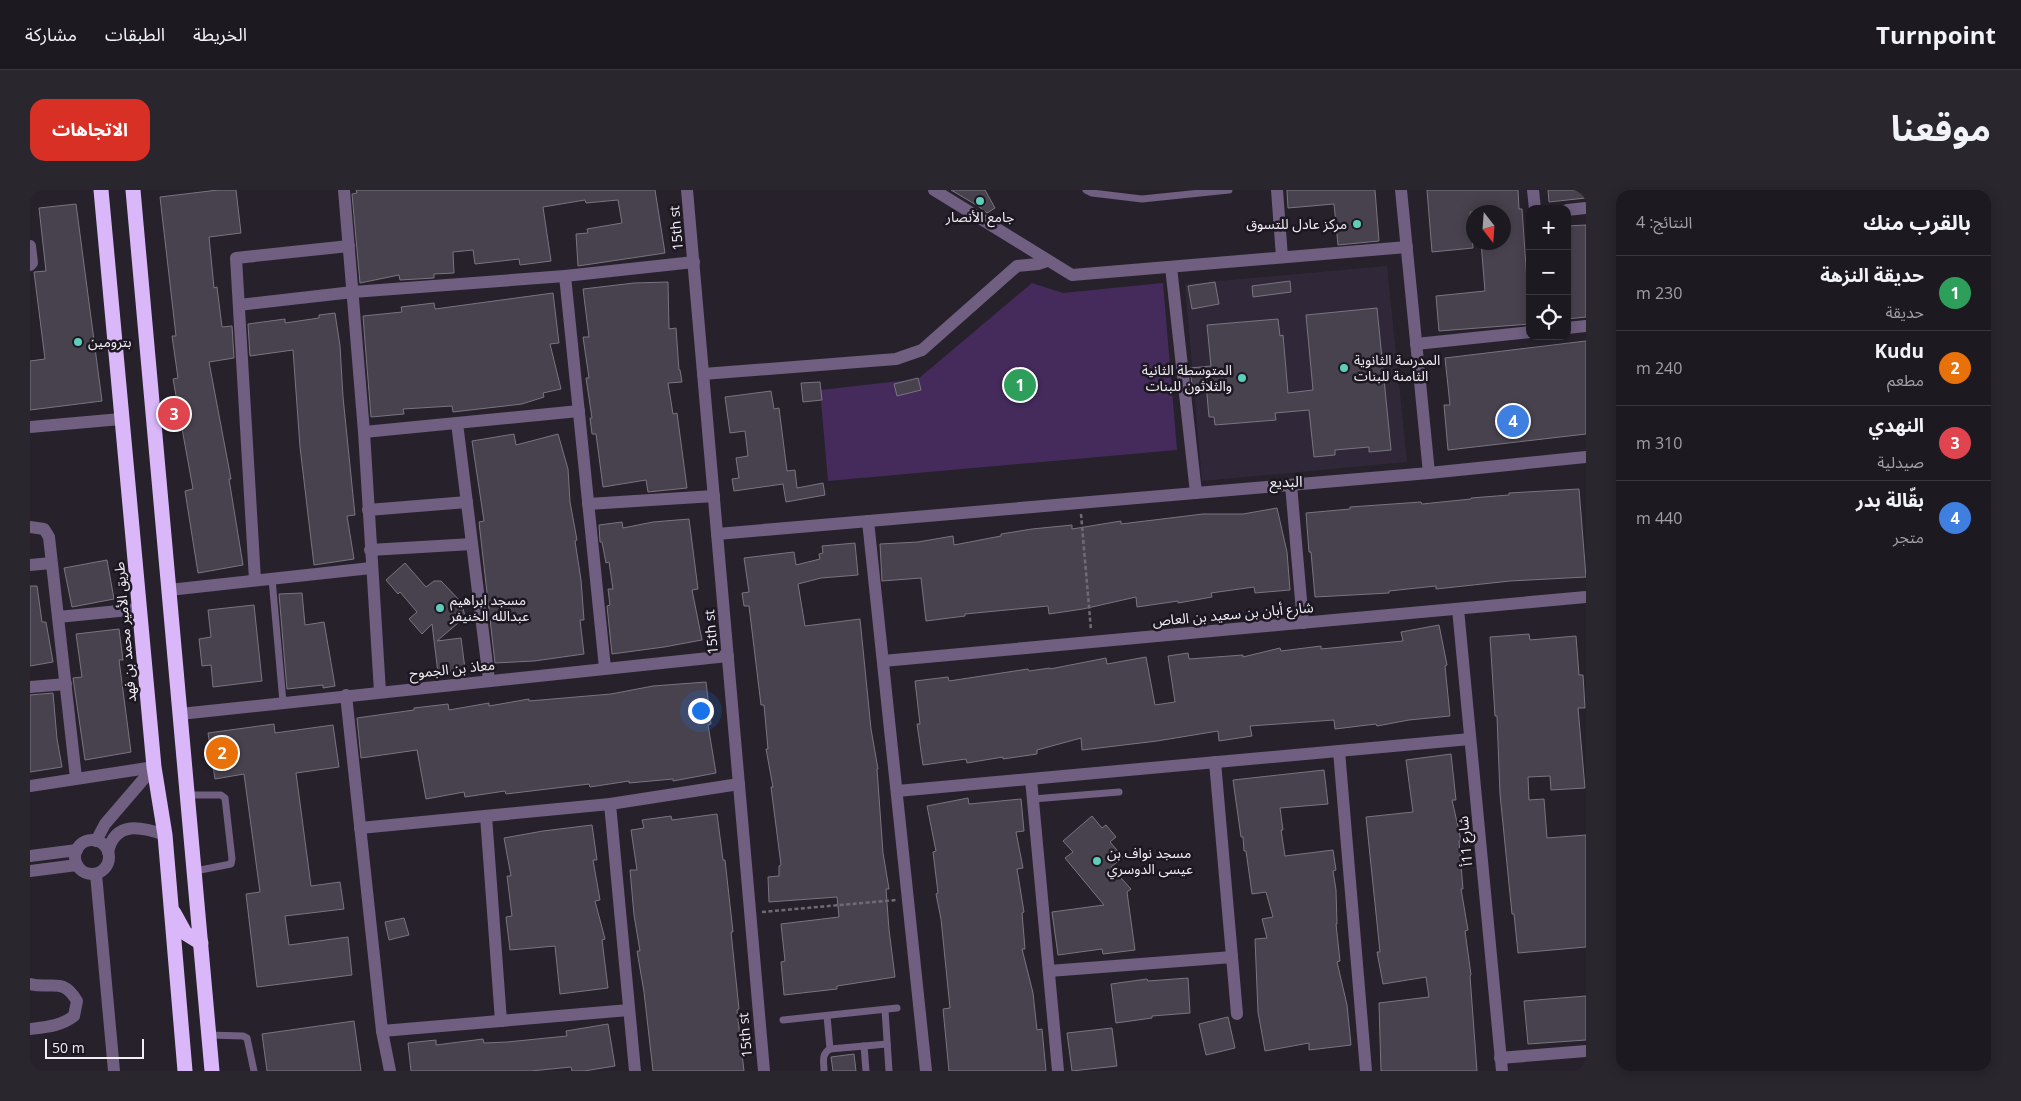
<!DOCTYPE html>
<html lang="ar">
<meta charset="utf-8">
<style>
:root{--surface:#1c1920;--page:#29262d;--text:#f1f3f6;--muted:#a0a0a5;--line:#3a383e;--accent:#d93025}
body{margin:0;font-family:"Open Sans","Noto Sans Arabic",sans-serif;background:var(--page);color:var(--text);direction:rtl}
.controls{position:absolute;right:15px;top:15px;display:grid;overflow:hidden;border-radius:10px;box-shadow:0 2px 12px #0003}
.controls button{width:45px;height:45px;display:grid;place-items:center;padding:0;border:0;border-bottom:1px solid var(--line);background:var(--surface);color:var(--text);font:25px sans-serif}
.compass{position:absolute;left:1436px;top:15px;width:45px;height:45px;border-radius:50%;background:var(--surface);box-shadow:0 2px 12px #0003;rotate:163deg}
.scale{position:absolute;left:15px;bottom:12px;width:99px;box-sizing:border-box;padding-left:5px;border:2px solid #f1eef5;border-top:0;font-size:14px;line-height:18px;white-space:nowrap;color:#f1eef5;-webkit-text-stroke:4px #1c1721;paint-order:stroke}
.you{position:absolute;left:670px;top:520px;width:18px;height:18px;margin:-12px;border:4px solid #fff;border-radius:50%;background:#1a73e8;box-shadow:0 0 0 8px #1a73e833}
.badge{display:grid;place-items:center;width:32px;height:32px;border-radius:50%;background:var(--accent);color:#fff;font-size:16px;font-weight:700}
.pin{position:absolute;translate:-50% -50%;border:2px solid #fff;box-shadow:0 1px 5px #0006}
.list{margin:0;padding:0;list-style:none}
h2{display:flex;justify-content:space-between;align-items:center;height:65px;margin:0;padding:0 20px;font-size:21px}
h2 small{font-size:16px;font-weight:400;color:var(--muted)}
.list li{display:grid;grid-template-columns:32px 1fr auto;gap:15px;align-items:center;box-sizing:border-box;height:75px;padding:0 20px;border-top:1px solid var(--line)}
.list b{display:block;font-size:19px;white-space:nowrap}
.list p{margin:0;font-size:16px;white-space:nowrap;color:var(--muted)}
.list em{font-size:16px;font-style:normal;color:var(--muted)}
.icon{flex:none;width:28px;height:28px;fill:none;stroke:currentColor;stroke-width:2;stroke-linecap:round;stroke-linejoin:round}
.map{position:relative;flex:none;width:1556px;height:881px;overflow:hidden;direction:ltr;border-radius:15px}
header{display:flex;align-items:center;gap:30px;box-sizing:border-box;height:70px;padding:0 25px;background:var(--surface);border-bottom:1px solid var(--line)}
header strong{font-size:24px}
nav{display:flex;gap:28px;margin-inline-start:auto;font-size:18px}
.intro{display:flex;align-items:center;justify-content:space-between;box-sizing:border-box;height:120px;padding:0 30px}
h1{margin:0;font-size:35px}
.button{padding:12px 22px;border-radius:15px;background:var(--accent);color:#fff;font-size:18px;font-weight:700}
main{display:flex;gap:30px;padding:0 30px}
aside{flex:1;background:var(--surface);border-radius:15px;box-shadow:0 2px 12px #0003}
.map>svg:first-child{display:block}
.built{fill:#302838}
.green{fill:#452b5b}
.building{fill:#48424e;stroke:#7a7481}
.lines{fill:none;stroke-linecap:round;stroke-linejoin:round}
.path{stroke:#6f6b74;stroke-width:2.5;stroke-dasharray:4 2.5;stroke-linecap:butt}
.lane{stroke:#705f80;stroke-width:7}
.street{stroke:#705f80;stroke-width:12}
.highway{stroke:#d9b7f9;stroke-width:15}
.poi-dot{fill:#5cceba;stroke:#1c1721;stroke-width:2}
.labels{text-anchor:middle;stroke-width:5;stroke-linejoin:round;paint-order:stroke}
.poi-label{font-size:14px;fill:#f1eef5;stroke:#1c1721;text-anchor:start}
.street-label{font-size:14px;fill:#f1eef5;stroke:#1c1721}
.neighbourhood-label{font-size:15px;fill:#f1eef5;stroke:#1c1721}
</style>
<header>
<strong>Turnpoint</strong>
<nav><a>الخريطة</a><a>الطبقات</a><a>مشاركة</a></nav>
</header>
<div class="intro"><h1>موقعنا</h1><a class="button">الاتجاهات</a></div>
<main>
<aside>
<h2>بالقرب منك<small>النتائج: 4</small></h2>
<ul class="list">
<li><span class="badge" style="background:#2e9e5b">1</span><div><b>حديقة النزهة</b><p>حديقة</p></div><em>230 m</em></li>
<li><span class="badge" style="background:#e8710a">2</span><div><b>Kudu</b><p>مطعم</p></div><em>240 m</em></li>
<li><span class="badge" style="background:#e0444e">3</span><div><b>النهدي</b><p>صيدلية</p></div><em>310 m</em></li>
<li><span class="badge" style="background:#3f7fe0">4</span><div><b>بقّالة بدر</b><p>متجر</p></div><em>440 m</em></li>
</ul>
</aside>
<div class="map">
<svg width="1556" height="881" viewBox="0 0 1556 881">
<rect width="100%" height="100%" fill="#26212b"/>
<polygon class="built" points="1357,76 1377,272 1172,291 1155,94"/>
<polygon class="green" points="1002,93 1033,103 1133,93 1147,260 798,291 790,200 888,189"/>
<g class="building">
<polygon points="188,0 206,0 211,43 179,47 184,98 187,97 192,137 202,136 204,168 179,172 201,289 199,289 213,375 168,383 155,301 163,299 143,189 148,188 142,146 146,146 130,7"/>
<polygon points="326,0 625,0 635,63 548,76 546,44 558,43 557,39 592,33 588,10 556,13 555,10 513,17 521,71 490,75 489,69 445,74 443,60 423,62 424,83 404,84 404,88 370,90 369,85 330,93 322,4 327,3"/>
<polygon points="921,0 955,0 965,18 957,23 948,16"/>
<polygon points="1257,0 1345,0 1349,51 1308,55 1304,14 1258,18"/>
<polygon points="1397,0 1488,0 1489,19 1492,19 1500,134 1409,141 1406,106 1455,101 1451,52 1474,52 1474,22 1440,22 1443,58 1402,62"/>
<polygon points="1518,0 1556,0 1556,8 1519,12"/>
<polygon points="46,14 72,211 0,220 0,171 15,169 4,82 16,81 9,18"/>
<polygon points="1556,35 1556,127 1537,129 1537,36"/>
<polygon points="1260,91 1261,102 1223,107 1222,96"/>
<polygon points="638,92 639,139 646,138 649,180 650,180 652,192 638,193 643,224 647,223 657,298 618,302 616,290 573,297 566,244 562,244 560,228 562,228 556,188 559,188 553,147 559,147 553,99 604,93"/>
<polygon points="1185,92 1189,114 1162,119 1158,96"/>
<polygon points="523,103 529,153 520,154 531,199 513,203 514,207 492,214 423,222 422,216 373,219 374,224 341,227 333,126 372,122 371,117 404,113 405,119"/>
<polygon points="1347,118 1361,260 1339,262 1339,257 1305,260 1305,265 1284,267 1279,220 1245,223 1246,230 1185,235 1184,227 1179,227 1176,194 1162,195 1160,178 1181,176 1177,135 1248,129 1250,146 1253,145 1258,203 1283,200 1276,125"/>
<polygon points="305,123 310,156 313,207 325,325 317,326 324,369 284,375 270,257 263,160 220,166 218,134 255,129 255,133 289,128 289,125"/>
<polygon points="1556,151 1556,244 1418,260 1414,215 1420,215 1415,168"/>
<polygon points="888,188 891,200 867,206 864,194"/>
<polygon points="790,192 792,210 773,212 771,193"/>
<polygon points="741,201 744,219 749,218 757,281 765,280 767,298 793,293 795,305 756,312 753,294 704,301 702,289 709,288 706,268 718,266 715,241 700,243 695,207"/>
<polygon points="484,244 486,255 528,244 538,279 540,312 547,350 545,351 551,390 554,430 550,430 554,464 504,471 465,473 449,332 454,331 442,251"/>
<polygon points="1549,299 1556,387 1480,391 1406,399 1406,396 1359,401 1359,403 1285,407 1281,362 1279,362 1276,323 1320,319 1320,317 1391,312 1392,314 1441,309 1441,308 1479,305 1479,303"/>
<polygon points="1247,318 1257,362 1260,400 1225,403 1224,397 1181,403 1182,407 1148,413 1148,411 1107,417 1106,407 1053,419 1019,424 1018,416 935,424 935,426 896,431 891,388 852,391 850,354 888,352 923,346 924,355 971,346 971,344 1002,339 1042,335 1042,339 1091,331 1091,334 1173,324 1213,324"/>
<polygon points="659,329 668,399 662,400 672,450 634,457 582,464 577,416 580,415 578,399 583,399 579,372 576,373 572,352 570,352 569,335 592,332 593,338 623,332"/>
<polygon points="825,353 828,385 791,388 768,394 775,436 830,429 841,539 848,579 847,579 853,663 859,699 856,699 859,740 865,787 807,796 807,799 754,805 751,772 755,771 751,734 809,727 807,707 739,712 738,687 749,686 749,676 751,675 741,597 743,597 736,559 738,559 734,515 731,515 719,416 714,416 712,403 719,402 714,368 764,362 766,375 790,369 789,364 793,363 792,356"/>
<polygon points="77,370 84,409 42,417 34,378"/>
<polygon points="375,373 396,397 404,391 411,391 432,413 435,427 407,451 431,448 435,479 408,483 402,434 392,444 379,429 387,422 370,402 368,404 356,390"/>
<polygon points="0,396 7,396 12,432 16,432 23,472 0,476"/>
<polygon points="272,403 275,435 294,432 305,496 293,498 293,495 257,499 249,404"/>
<polygon points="224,415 232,491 183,497 181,475 172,476 169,449 181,447 178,420"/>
<polygon points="1409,435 1417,475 1415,476 1420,526 1379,530 1347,536 1346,534 1305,539 1304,530 1220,536 1222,546 1189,551 1188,541 1127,551 1052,560 1051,548 1007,560 1007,564 973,569 973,567 937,573 936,569 893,575 887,534 890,534 885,491 918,487 919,491 998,479 999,481 1020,478 1020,479 1076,468 1077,474 1116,467 1125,515 1145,512 1138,466 1158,463 1159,469 1213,465 1213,467 1250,458 1251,461 1291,456 1291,459 1373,451 1371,442"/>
<polygon points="89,439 93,470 89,470 101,562 55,570 43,488 52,487 46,444"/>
<polygon points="1499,444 1500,450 1546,446 1549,485 1553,485 1555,518 1548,518 1555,598 1521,600 1520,586 1498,587 1499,610 1514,609 1517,648 1556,645 1556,757 1488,763 1484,724 1482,724 1470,604 1467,526 1465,526 1460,447"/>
<polygon points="676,492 681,534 678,535 686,583 643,591 643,589 599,593 599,591 560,597 559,594 476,604 475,601 435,607 434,602 396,609 387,560 331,568 327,528 384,520 384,518 418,514 419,520 459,513 459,516 499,509 499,511 581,504 623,496"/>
<polygon points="23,503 27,549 32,577 0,582 0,505"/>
<polygon points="244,534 245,543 303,535 309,577 266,583 281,696 310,692 314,719 255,726 259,755 318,747 322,785 227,797 216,704 230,702 214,584 185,589 178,543"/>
<polygon points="1421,564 1426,610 1422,610 1431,650 1429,651 1433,699 1431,699 1438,740 1435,741 1441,785 1440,786 1447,881 1351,881 1349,813 1399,807 1396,787 1353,794 1347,762 1350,762 1336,627 1383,622 1376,570"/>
<polygon points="1294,580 1298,614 1250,618 1253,640 1251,640 1255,666 1303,660 1306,680 1303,681 1306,700 1307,734 1306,734 1310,771 1307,772 1317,815 1321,855 1279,860 1279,853 1235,861 1228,822 1225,749 1237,748 1232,729 1243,727 1236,702 1222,704 1216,661 1214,661 1213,647 1211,647 1203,590"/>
<polygon points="938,608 939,614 991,609 994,641 986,642 993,678 987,679 994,722 992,723 995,759 992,759 1003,803 1007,840 1012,839 1016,881 919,881 913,819 920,818 911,729 906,704 908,703 903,662 906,661 897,616"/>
<polygon points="687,624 693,670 695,670 703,742 701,742 709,819 707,820 714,881 623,881 614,802 607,761 610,761 604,725 600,680 607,680 601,640 614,638 612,630 641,626 642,630"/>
<polygon points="1062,626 1072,638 1076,635 1086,647 1080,652 1093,667 1081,677 1101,699 1097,702 1105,760 1073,764 1072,759 1028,765 1022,722 1074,715 1035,668 1043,662 1033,651"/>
<polygon points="562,635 567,670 563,670 570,710 565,711 575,749 572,750 578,798 530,804 525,756 480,760 476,727 482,726 477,686 481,686 474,648 513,641"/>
<polygon points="374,728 379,745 359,750 355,732"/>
<polygon points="1158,788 1160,823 1122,826 1122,828 1086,833 1081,794 1117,789 1118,791"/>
<polygon points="1556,806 1556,850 1498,854 1494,811"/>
<polygon points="1198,827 1205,858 1176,865 1169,834"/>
<polygon points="324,831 331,881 237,881 232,844"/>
<polygon points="578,834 585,876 554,881 542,881 541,877 501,881 381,881 378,853 406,850 406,855 453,849 454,853 477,852 537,846 536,841"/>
<polygon points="1082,838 1087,876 1042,881 1037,843"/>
<polygon points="824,864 826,881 803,881 801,867"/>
</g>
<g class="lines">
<g class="path">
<polyline points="1051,324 1061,440"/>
<polyline points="732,722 866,710"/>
</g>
<g class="lane">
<polyline points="1056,0 1062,3 1112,9 1199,0"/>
<polyline points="242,389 253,512"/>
<polyline points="158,605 191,605 195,608 202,669 201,674 165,681"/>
<polyline points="1003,609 1089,602"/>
<polyline points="855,820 859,881"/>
<polyline points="797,826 800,859"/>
<polyline points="753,830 867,818"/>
<polyline points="179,845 213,846 217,848 224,881"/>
<polyline points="834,856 836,881"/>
<path d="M 794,881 C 794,872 791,864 800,859 L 857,854"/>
</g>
<g class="street">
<polyline points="314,0 334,242 350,502"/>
<polyline points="657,0 734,881"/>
<polyline points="904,0 1042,85 1377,57"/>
<polyline points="1247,0 1252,67"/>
<polyline points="1371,0 1399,283"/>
<polyline points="1503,0 1505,19"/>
<polyline points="1537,20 1556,18"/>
<polyline points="0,56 2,73 0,75"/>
<polyline points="1141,77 1166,303"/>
<polyline points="535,86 575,478"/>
<polyline points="209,115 323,102 535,86 664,72"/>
<polyline points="1537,138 1556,136"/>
<polyline points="1386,154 1500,142"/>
<polyline points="673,184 866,169 892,160 987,76 1008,74 1017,71"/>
<polyline points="427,233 459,490"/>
<polyline points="0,237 91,229"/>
<polyline points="334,242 549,221"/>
<polyline points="1261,295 1273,433"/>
<polyline points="558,314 684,306"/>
<polyline points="338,320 437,312"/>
<polyline points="838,331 896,881"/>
<polyline points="0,337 14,339 19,347 46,588"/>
<polyline points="687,344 1399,283 1556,267"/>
<polyline points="340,360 442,354"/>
<polyline points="0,375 21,373"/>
<polyline points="225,390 206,68 319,56"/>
<polyline points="139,400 341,378"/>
<polyline points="1428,419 1472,881"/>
<polyline points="28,427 109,419"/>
<polyline points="853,471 1556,407"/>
<polyline points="0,497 36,494"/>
<polyline points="316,505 352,841 360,881"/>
<polyline points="150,524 698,466"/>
<polyline points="1309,561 1336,881"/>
<polyline points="1185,572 1207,824"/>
<polyline points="1001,589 1028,881"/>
<polyline points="0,596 124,577"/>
<polyline points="867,601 1440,549"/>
<polyline points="580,614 605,881"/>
<polyline points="456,626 471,831"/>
<polyline points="330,638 580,614 709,594"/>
<circle cx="62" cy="667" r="17"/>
<polyline points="66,651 75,634 124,577"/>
<path d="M 78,662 C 85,630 112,637 135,645"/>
<polyline points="0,666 47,660"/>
<polyline points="0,681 47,675"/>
<polyline points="66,684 84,881"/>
<polyline points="1019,781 1202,767"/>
<path d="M 0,794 C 21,800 32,786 47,811 L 44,826 C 31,836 17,837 0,839"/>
<polyline points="352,841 599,820"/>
<polyline points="1470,868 1556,861"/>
</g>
<g class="highway">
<polyline points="71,0 124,577 135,645 155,881"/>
<polyline points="103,0 182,881"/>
<polyline points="144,723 155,743 171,753"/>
</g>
</g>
<g class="poi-dot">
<circle cx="950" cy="11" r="5"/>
<circle cx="1327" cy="34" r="5"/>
<circle cx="48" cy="152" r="5"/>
<circle cx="1314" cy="178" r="5"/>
<circle cx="1212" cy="188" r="5"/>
<circle cx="410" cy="418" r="5"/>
<circle cx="1067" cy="671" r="5"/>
</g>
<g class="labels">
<g class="poi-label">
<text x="950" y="32" text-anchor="middle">جامع الأنصار</text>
<text x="1317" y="39" text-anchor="end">مركز عادل للتسوق</text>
<text x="58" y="157">بترومين</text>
<text x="1324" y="175">المدرسة الثانوية<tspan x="1324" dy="16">الثامنة للبنات</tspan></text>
<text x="1202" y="185" text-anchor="end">المتوسطة الثانية<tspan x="1202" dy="16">والثلاثون للبنات</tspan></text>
<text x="420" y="415">مسجد ابراهيم<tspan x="420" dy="16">عبدالله الخنيفر</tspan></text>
<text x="1077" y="668">مسجد نواف بن<tspan x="1077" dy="16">عيسى الدوسري</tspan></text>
</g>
<g class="street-label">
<text transform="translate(646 38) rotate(-95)" y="5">15th st</text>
<text transform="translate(1203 424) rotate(-5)" y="5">شارع أبان بن سعيد بن العاص</text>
<text transform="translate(95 442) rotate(-95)" y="5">طريق الأمير محمد بن فهد</text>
<text transform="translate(681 442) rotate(-95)" y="5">15th st</text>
<text transform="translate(422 479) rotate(-6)" y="5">معاذ بن الجموح</text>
<text transform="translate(1435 651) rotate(-95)" y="5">شارع 11أ</text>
<text transform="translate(715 845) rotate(-95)" y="5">15th st</text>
</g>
<g class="neighbourhood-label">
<text x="1256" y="297">البديع</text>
</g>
</g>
</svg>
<div class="controls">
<button>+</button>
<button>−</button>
<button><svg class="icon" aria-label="locate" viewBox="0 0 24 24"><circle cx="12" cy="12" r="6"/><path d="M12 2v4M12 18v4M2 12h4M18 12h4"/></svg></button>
</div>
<svg class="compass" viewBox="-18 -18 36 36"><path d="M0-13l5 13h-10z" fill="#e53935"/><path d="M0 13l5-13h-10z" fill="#a0a0a5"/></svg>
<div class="scale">50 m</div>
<div class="you"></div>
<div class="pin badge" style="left:990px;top:195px;background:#2e9e5b">1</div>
<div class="pin badge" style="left:192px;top:563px;background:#e8710a">2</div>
<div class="pin badge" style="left:144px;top:224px;background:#e0444e">3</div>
<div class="pin badge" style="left:1483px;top:231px;background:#3f7fe0">4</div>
</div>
</main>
